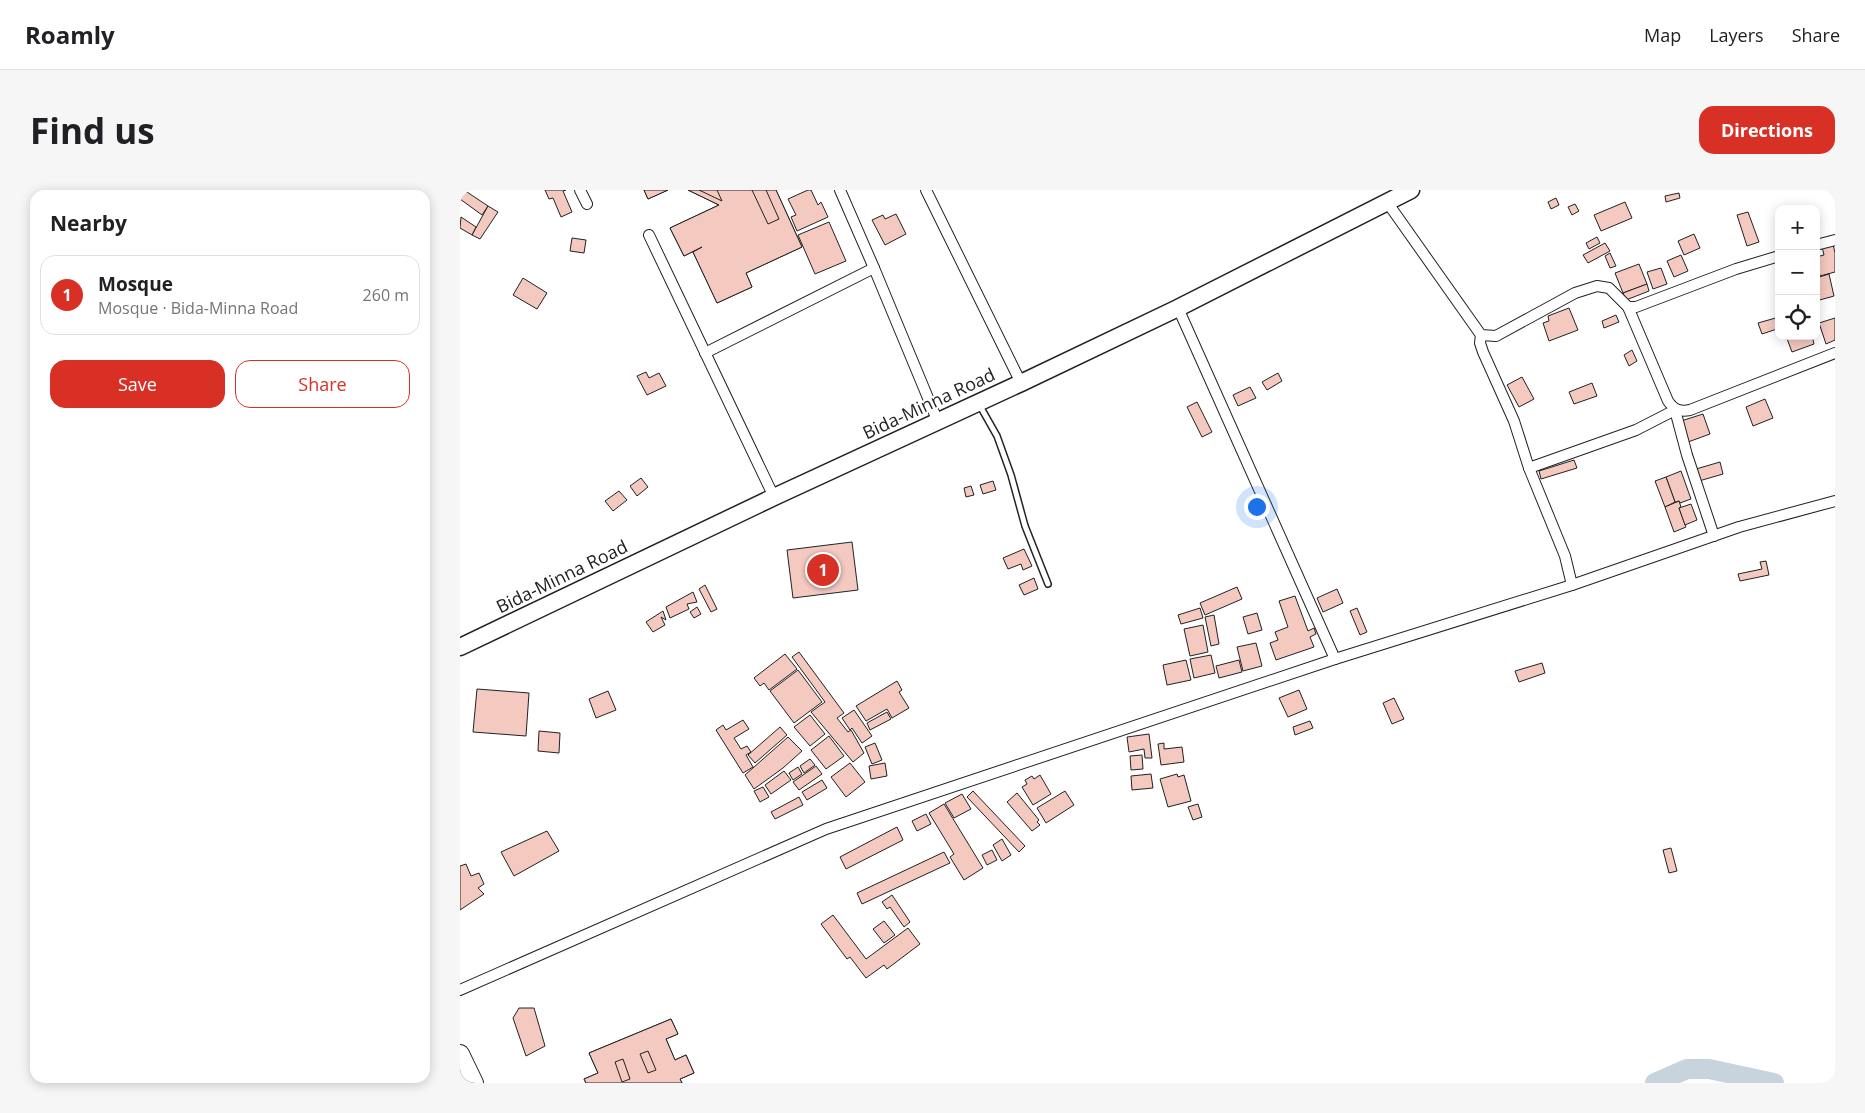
<!DOCTYPE html>
<meta charset="utf-8">
<style>
:root{--surface:#fff;--page:#f6f6f6;--text:#202124;--muted:#757577;--line:#e0e0e0;--accent:#d93025}
body{margin:0;font-family:"Open Sans",sans-serif;background:var(--page);color:var(--text)}
.controls{position:absolute;right:15px;top:15px;display:grid;overflow:hidden;border-radius:10px;box-shadow:0 2px 12px #0003}
.controls button{width:45px;height:45px;display:grid;place-items:center;padding:0;border:0;border-bottom:1px solid var(--line);background:var(--surface);color:var(--text);font:25px sans-serif}
.you{position:absolute;left:796px;top:316px;width:18px;height:18px;margin:-12px;border:4px solid #fff;border-radius:50%;background:#1a73e8;box-shadow:0 0 0 8px #1a73e833}
.badge{display:grid;place-items:center;width:32px;height:32px;border-radius:50%;background:var(--accent);color:#fff;font-size:16px;font-weight:700}
.pin{position:absolute;translate:-50% -50%;border:2px solid #fff;box-shadow:0 1px 5px #0006}
.list{margin:0;padding:0;list-style:none}
h2{display:flex;justify-content:space-between;align-items:center;height:65px;margin:0;padding:0 20px;font-size:21px}
h2 small{font-size:16px;font-weight:400;color:var(--muted)}
.list li{display:grid;grid-template-columns:32px 1fr auto;gap:15px;align-items:center;box-sizing:border-box;height:80px;margin:0 10px 10px;padding:0 10px;border:1px solid var(--line);border-radius:15px}
.list b{display:block;font-size:19px;white-space:nowrap}
.list p{margin:0;font-size:16px;white-space:nowrap;color:var(--muted)}
.list em{font-size:16px;font-style:normal;color:var(--muted)}
.actions{display:flex;gap:10px;padding:15px 20px}
.actions a{flex:1;padding:11px 0;border:1px solid var(--accent);border-radius:15px;text-align:center;font-size:18px;color:var(--accent)}
.actions .main{background:var(--accent);color:#fff}
.icon{flex:none;width:28px;height:28px;fill:none;stroke:currentColor;stroke-width:2;stroke-linecap:round;stroke-linejoin:round}
.map{position:relative;flex:none;width:1375px;height:893px;overflow:hidden;border-radius:15px}
header{display:flex;align-items:center;gap:30px;box-sizing:border-box;height:70px;padding:0 25px;background:var(--surface);border-bottom:1px solid var(--line)}
header strong{font-size:24px}
nav{display:flex;gap:28px;margin-inline-start:auto;font-size:18px}
.intro{display:flex;align-items:center;justify-content:space-between;box-sizing:border-box;height:120px;padding:0 30px}
h1{margin:0;font-size:35px}
.button{padding:12px 22px;border-radius:15px;background:var(--accent);color:#fff;font-size:18px;font-weight:700}
main{display:flex;gap:30px;padding:0 30px}
aside{flex:1;background:var(--surface);border-radius:15px;box-shadow:0 2px 12px #0003}
.map>svg:first-child{display:block}
.lines{fill:none;stroke-linecap:round;stroke-linejoin:round}
.river{stroke:#c7d3dd;stroke-width:20}
.building{fill:#f3c9c0;stroke:#222;fill-rule:evenodd}
.service-casing{stroke:#222;stroke-width:8}
.minor-casing{stroke:#222;stroke-width:12}
.primary-casing{stroke:#222;stroke-width:19}
.trunk-casing{stroke:#222;stroke-width:20}
.service{stroke:#fff;stroke-width:5}
.minor{stroke:#fff;stroke-width:10}
.primary{stroke:#fff;stroke-width:16}
.trunk{stroke:#fff;stroke-width:18}
.labels{text-anchor:middle;stroke-width:4;stroke-linejoin:round;paint-order:stroke}
.street-label{font-size:18px;fill:#222;stroke:#fff}
</style>
<header>
<strong>Roamly</strong>
<nav><a>Map</a><a>Layers</a><a>Share</a></nav>
</header>
<div class="intro"><h1>Find us</h1><a class="button">Directions</a></div>
<main>
<aside>
<h2>Nearby<small></small></h2>
<ul class="list">
<li><span class="badge">1</span><div><b>Mosque</b><p>Mosque · Bida-Minna Road</p></div><em>260 m</em></li>
</ul>
<div class="actions"><a class="main">Save</a><a>Share</a></div>
</aside>
<div class="map">
<svg width="1375" height="893" viewBox="0 0 1375 893">
<rect width="100%" height="100%" fill="#fff"/>
<g class="lines">
<polyline class="river" points="1195,893 1227,879 1249,879 1314,893"/>
</g>
<g class="building">
<polygon points="0,0 4,0 28,16 22,25 0,9"/>
<polygon points="85,0 106,0 103,1 112,22 101,27 93,8 89,9"/>
<polygon points="184,0 208,0 188,9"/>
<polygon points="184,0 208,0 188,9"/>
<polygon points="228,0 239,0 262,11 257,0 292,0 308,34 319,29 306,0 316,0 342,57 286,83 292,97 257,113 233,62 242,57 224,66 210,38 259,15"/>
<polygon points="228,0 316,0 342,57 286,83 292,97 257,113 233,62 242,57 224,66 210,38 259,15"/>
<polygon points="239,0 257,0 262,11"/>
<polygon points="292,0 306,0 319,29 308,34"/>
<polygon points="348,0 351,0 358,15 361,12 368,27 337,41 331,27 336,25 328,9"/>
<polygon points="1219,3 1220,8 1206,12 1205,6"/>
<polygon points="1096,8 1099,15 1091,19 1088,12"/>
<polygon points="1165,12 1172,28 1141,41 1134,25"/>
<polygon points="1115,14 1119,21 1112,25 1108,17"/>
<polygon points="28,16 38,22 20,49 12,45"/>
<polygon points="1288,22 1299,52 1287,56 1277,25"/>
<polygon points="436,24 446,44 425,55 412,30 423,25 425,29"/>
<polygon points="1,27 16,37 12,45 0,38"/>
<polygon points="369,32 386,71 355,84 338,45"/>
<polygon points="1234,44 1240,58 1224,65 1218,51"/>
<polygon points="1137,47 1140,53 1129,59 1126,53"/>
<polygon points="112,48 126,50 124,63 110,61"/>
<polygon points="1145,53 1150,61 1128,73 1123,65"/>
<polygon points="1373,54 1375,63 1375,82 1360,86 1356,67 1364,65 1362,57"/>
<polygon points="1150,63 1156,76 1150,78 1145,66"/>
<polygon points="1221,65 1228,81 1214,87 1207,71"/>
<polygon points="1179,74 1187,94 1163,103 1155,83"/>
<polygon points="1201,78 1207,94 1193,99 1187,82"/>
<polygon points="1369,84 1374,106 1356,111 1356,88"/>
<polygon points="63,88 87,103 77,119 53,105"/>
<polygon points="1187,94 1189,101 1166,110 1163,103"/>
<polygon points="1109,118 1118,140 1089,151 1083,133 1089,131 1088,126"/>
<polygon points="1156,125 1159,132 1144,138 1142,131"/>
<polygon points="1319,127 1319,143 1317,139 1302,144 1298,133"/>
<polygon points="1375,128 1375,150 1366,154 1359,133"/>
<polygon points="1326,146 1352,146 1354,154 1332,162"/>
<polygon points="1172,160 1177,171 1169,176 1164,165"/>
<polygon points="186,182 189,188 199,183 206,196 187,205 177,186"/>
<polygon points="818,183 822,191 807,200 802,192"/>
<polygon points="1062,187 1074,209 1059,217 1047,195"/>
<polygon points="1132,193 1137,206 1114,214 1109,202"/>
<polygon points="790,197 796,208 778,216 773,205"/>
<polygon points="1305,209 1313,228 1293,236 1286,217"/>
<polygon points="737,212 752,242 742,247 727,217"/>
<polygon points="1243,224 1250,244 1228,252 1221,231"/>
<polygon points="1114,270 1117,278 1081,289 1079,281"/>
<polygon points="1260,272 1263,284 1239,291 1236,279"/>
<polygon points="1221,281 1231,309 1220,313 1219,311 1215,312 1206,287"/>
<polygon points="1206,287 1215,312 1205,317 1195,291"/>
<polygon points="181,288 188,297 177,306 170,296"/>
<polygon points="533,291 536,300 523,304 520,295"/>
<polygon points="511,296 514,305 506,307 504,298"/>
<polygon points="159,301 167,310 153,321 145,311"/>
<polygon points="1219,311 1221,317 1219,318 1226,337 1214,342 1205,317"/>
<polygon points="1231,314 1237,330 1225,335 1219,318"/>
<polygon points="392,352 398,400 333,408 327,360"/>
<polygon points="564,359 572,376 563,380 561,374 548,379 543,368"/>
<polygon points="1306,371 1309,385 1280,391 1278,384 1302,379 1300,372"/>
<polygon points="574,388 578,399 564,405 559,395"/>
<polygon points="245,395 257,419 251,422 239,399"/>
<polygon points="777,397 782,409 745,425 740,413"/>
<polygon points="877,399 883,413 863,422 857,408"/>
<polygon points="233,402 237,412 227,414 229,419 210,428 206,417"/>
<polygon points="835,406 848,441 854,438 856,444 850,447 854,457 816,470 810,453 818,450 815,442 828,437 819,411"/>
<polygon points="237,417 241,424 234,428 230,422"/>
<polygon points="740,418 743,428 721,434 718,425"/>
<polygon points="897,418 907,442 900,445 890,421"/>
<polygon points="203,421 206,430 201,427 205,435 193,442 186,432"/>
<polygon points="797,423 802,440 788,444 783,427"/>
<polygon points="754,425 759,454 751,456 745,427"/>
<polygon points="743,435 748,462 730,466 724,439"/>
<polygon points="796,453 802,476 783,481 777,457"/>
<polygon points="339,462 384,523 377,528 388,542 391,540 404,563 393,572 351,522 365,512 332,467"/>
<polygon points="325,464 337,479 309,500 304,493 300,496 294,488"/>
<polygon points="751,465 755,483 734,488 730,469"/>
<polygon points="726,470 731,490 707,495 703,475"/>
<polygon points="779,470 782,482 759,488 756,476"/>
<polygon points="1082,473 1085,483 1059,492 1055,481"/>
<polygon points="338,480 362,512 334,533 310,501"/>
<polygon points="437,491 442,500 439,502 449,518 432,528 427,519 406,531 396,516"/>
<polygon points="17,499 69,503 66,546 13,542"/>
<polygon points="839,500 847,519 828,527 819,508"/>
<polygon points="148,501 156,520 136,528 129,509"/>
<polygon points="934,508 944,529 932,534 923,513"/>
<polygon points="394,520 412,546 402,553 392,538 390,540 382,528"/>
<polygon points="427,522 431,529 410,540 407,533"/>
<polygon points="350,525 365,544 350,556 334,537"/>
<polygon points="283,530 289,539 274,548 281,559 287,556 291,562 286,565 293,577 283,583 256,540 263,535 266,540"/>
<polygon points="850,531 853,538 835,545 833,537"/>
<polygon points="320,537 327,545 295,573 288,565"/>
<polygon points="79,541 100,543 99,563 78,561"/>
<polygon points="689,544 692,568 685,568 684,559 669,562 667,547"/>
<polygon points="369,546 384,566 366,579 351,560"/>
<polygon points="328,547 342,561 323,578 294,599 285,585"/>
<polygon points="415,553 422,570 412,574 405,557"/>
<polygon points="704,553 704,559 722,557 724,572 701,575 698,554"/>
<polygon points="682,565 683,579 671,580 670,566"/>
<polygon points="350,569 355,575 344,583 340,576"/>
<polygon points="390,573 405,592 386,607 371,587"/>
<polygon points="425,573 427,586 411,589 409,576"/>
<polygon points="356,576 362,584 339,600 333,592"/>
<polygon points="338,577 342,584 333,590 329,583"/>
<polygon points="324,581 331,590 311,604 305,595"/>
<polygon points="691,584 693,598 672,600 671,586"/>
<polygon points="717,584 718,587 724,585 731,611 708,617 700,589"/>
<polygon points="580,585 591,604 573,615 562,597 567,594 565,590 572,586 574,589"/>
<polygon points="362,590 367,598 347,610 342,602"/>
<polygon points="303,597 309,607 300,612 294,601"/>
<polygon points="513,601 565,656 559,662 507,607"/>
<polygon points="605,601 614,615 586,633 577,618"/>
<polygon points="557,603 579,630 577,632 580,635 572,641 547,612"/>
<polygon points="502,604 511,619 494,628 485,613"/>
<polygon points="339,607 343,615 315,629 311,622"/>
<polygon points="484,614 523,678 504,690 490,667 494,664 469,623"/>
<polygon points="738,614 742,627 733,630 728,617"/>
<polygon points="466,624 471,634 457,641 452,631"/>
<polygon points="437,637 443,650 386,679 380,667"/>
<polygon points="87,641 99,661 54,686 41,662"/>
<polygon points="542,649 551,665 542,671 533,655"/>
<polygon points="1211,658 1217,681 1209,683 1203,660"/>
<polygon points="532,660 537,670 527,675 522,665"/>
<polygon points="484,662 490,673 402,714 397,703"/>
<polygon points="6,674 11,686 19,683 24,694 18,698 24,704 0,720 0,676"/>
<polygon points="432,705 450,732 444,737 430,717 427,719 422,712"/>
<polygon points="373,725 406,769 448,738 460,754 427,779 424,775 406,788 390,767 387,769 361,734"/>
<polygon points="424,731 435,745 424,753 413,739"/>
<polygon points="59,818 74,818 85,856 66,866 53,828"/>
<path d="M 211,829 L 218,844 L 206,849 L 215,870 L 226,865 L 234,883 L 220,889 L 222,893 L 126,893 L 124,889 L 138,883 L 129,863 ZM 188,861 L 196,880 L 188,883 L 180,864 ZM 163,869 L 170,889 L 162,892 L 155,872 Z"/>
<polygon points="211,829 218,844 206,849 215,870 226,865 234,883 220,889 222,893 126,893 124,889 138,883 129,863"/>
<polygon points="188,861 196,880 188,883 180,864"/>
<polygon points="163,869 170,889 162,892 155,872"/>
</g>
<g class="lines">
<defs>
<polyline id="service" points="520,216 537,246 551,285 565,336 588,394"/>
<g id="minor">
<polyline points="120,0 127,14"/>
<polyline points="380,0 414,78"/>
<polyline points="466,0 561,193"/>
<path d="M 927,12 L 1021,145 L 1036,146 L 1115,103 L 1137,96 L 1149,98 L 1168,117 L 1208,211 C 1214,220 1220,222 1230,220 L 1375,163"/>
<polyline points="189,45 314,307"/>
<polyline points="1356,55 1375,50"/>
<polyline points="1168,117 1176,117 1276,79 1319,66"/>
<polyline points="718,118 875,469"/>
<polyline points="1021,145 1020,153 1023,162 1054,231 1069,278 1105,366 1112,395"/>
<polyline points="245,163 414,78 478,232"/>
<polyline points="1069,278 1176,240 1215,220 1227,265 1254,346"/>
<polyline points="0,800 366,639 875,469 1112,395 1279,337 1375,311"/>
</g>
<polyline id="primary" points="0,457 314,307 561,193 718,118 951,0"/>
<polyline id="trunk" points="0,864 14,893"/>
</defs>
<use href="#service" class="service-casing"/>
<use href="#minor" class="minor-casing"/>
<use href="#primary" class="primary-casing"/>
<use href="#trunk" class="trunk-casing"/>
<use href="#service" class="service"/>
<use href="#minor" class="minor"/>
<use href="#primary" class="primary"/>
<use href="#trunk" class="trunk"/>
</g>
<g class="labels">
<g class="street-label">
<text transform="translate(469 214) rotate(-25)" y="6">Bida-Minna Road</text>
<text transform="translate(102 387) rotate(-26)" y="6">Bida-Minna Road</text>
</g>
</g>
</svg>
<div class="controls">
<button>+</button>
<button>−</button>
<button><svg class="icon" aria-label="locate" viewBox="0 0 24 24"><circle cx="12" cy="12" r="6"/><path d="M12 2v4M12 18v4M2 12h4M18 12h4"/></svg></button>
</div>
<div class="you"></div>
<div class="pin badge" style="left:363px;top:380px">1</div>
</div>
</main>
